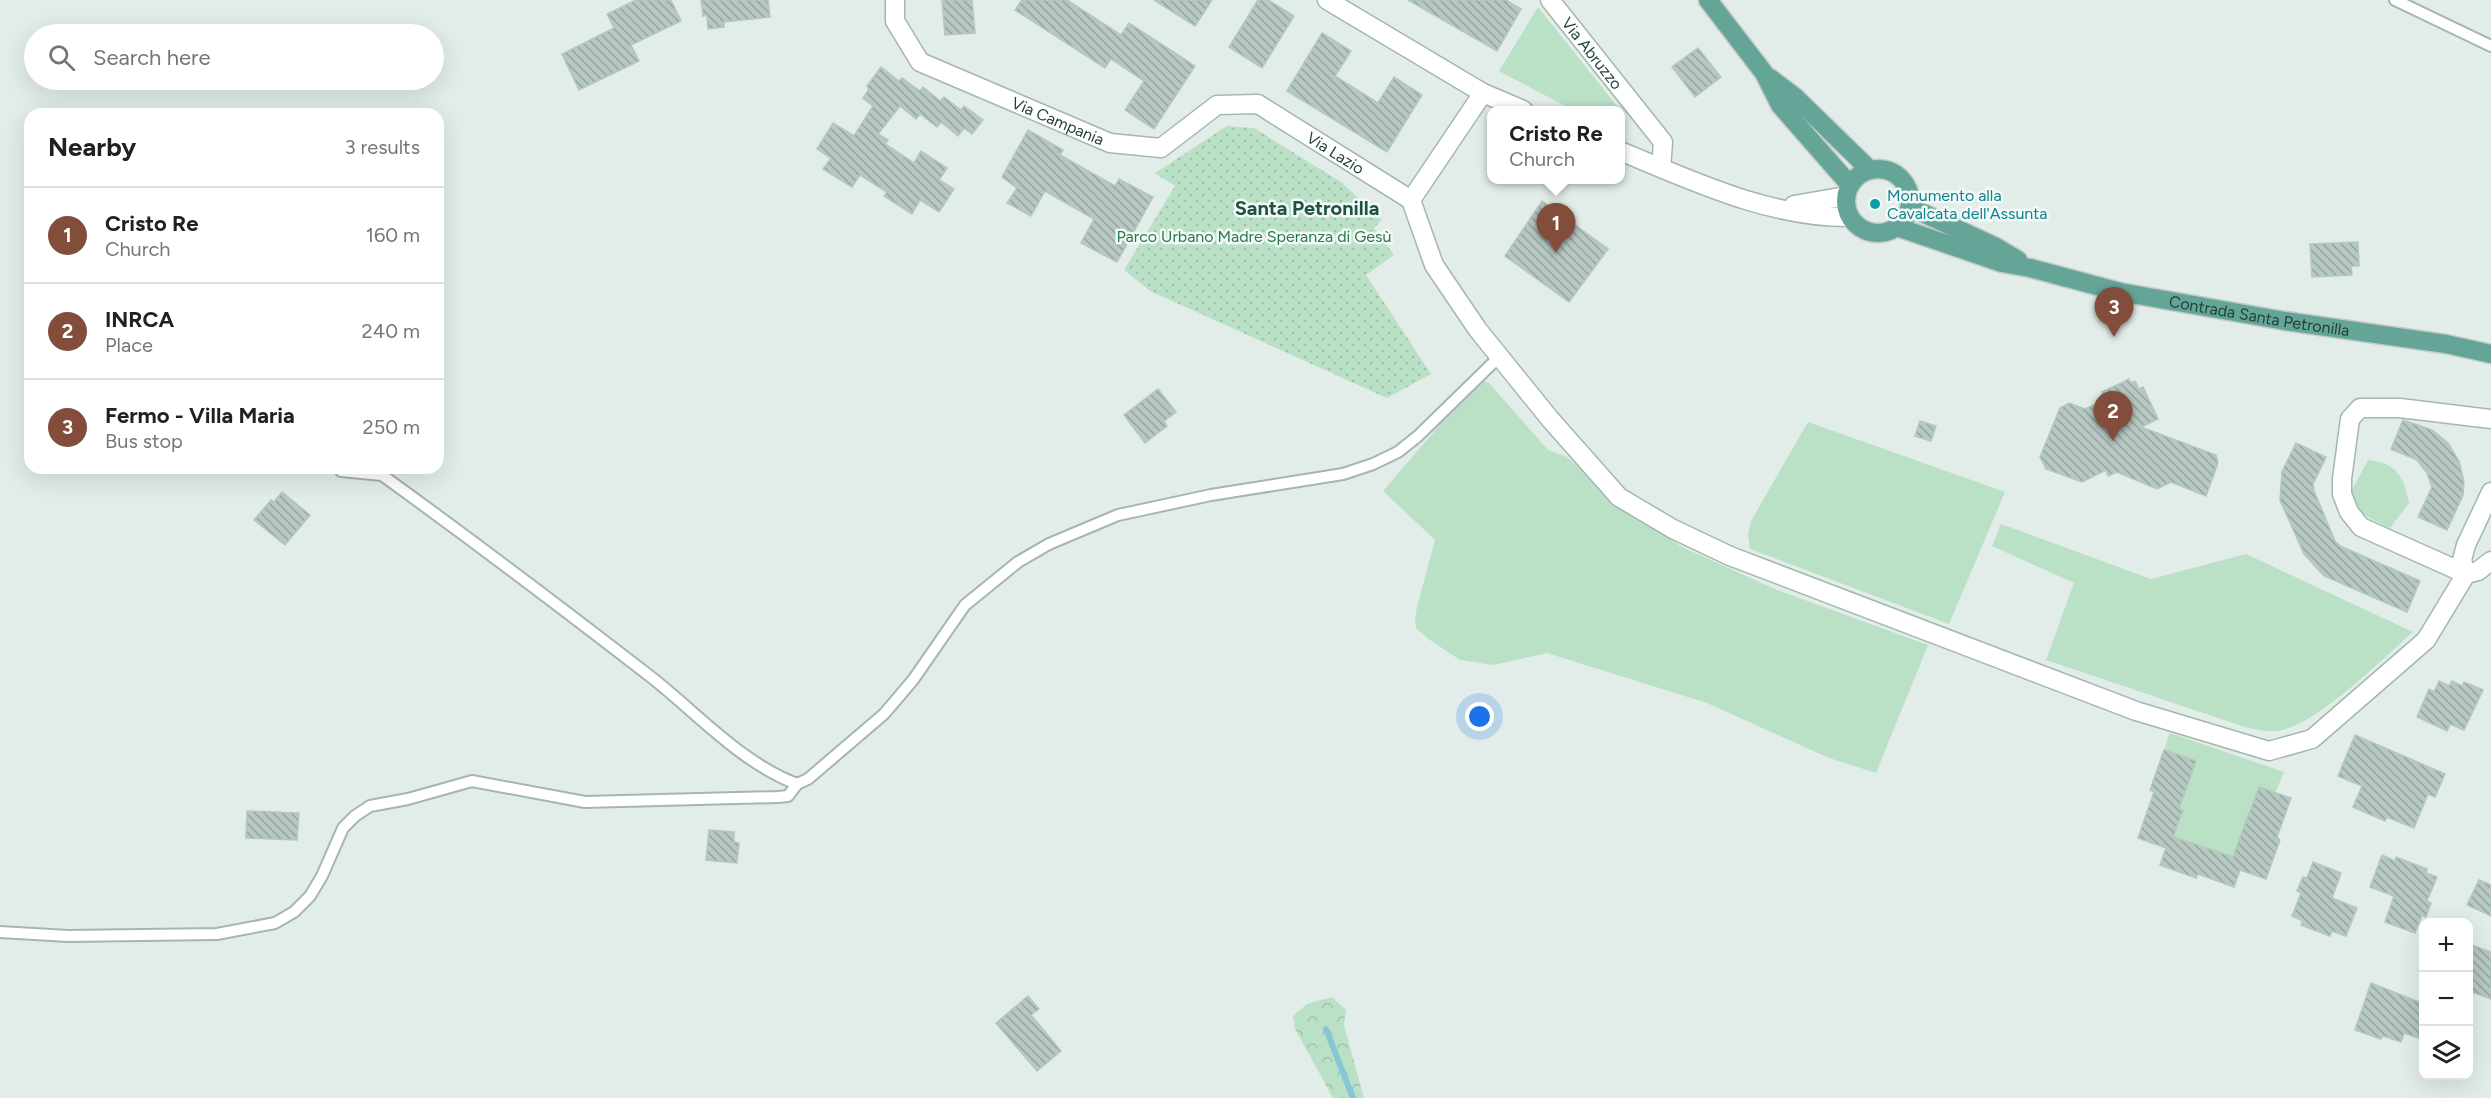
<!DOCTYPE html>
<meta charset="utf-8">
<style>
:root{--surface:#fff;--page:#f6f6f6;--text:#202124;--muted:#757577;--line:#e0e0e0;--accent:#824d3a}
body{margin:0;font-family:Figtree,sans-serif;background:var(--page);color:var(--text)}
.controls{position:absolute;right:18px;bottom:18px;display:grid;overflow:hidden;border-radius:12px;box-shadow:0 6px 24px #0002}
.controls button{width:54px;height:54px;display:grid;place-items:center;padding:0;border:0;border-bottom:2px solid var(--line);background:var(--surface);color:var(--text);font:30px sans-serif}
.you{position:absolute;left:1480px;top:717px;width:21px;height:21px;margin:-15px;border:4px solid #fff;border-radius:50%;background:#1a73e8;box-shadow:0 0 0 9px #1a73e833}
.badge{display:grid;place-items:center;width:39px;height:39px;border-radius:50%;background:var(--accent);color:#fff;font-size:20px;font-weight:700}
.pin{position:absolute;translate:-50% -50px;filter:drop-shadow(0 2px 3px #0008)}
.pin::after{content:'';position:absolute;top:32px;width:21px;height:18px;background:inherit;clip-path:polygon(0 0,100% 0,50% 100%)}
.popup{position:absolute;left:1487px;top:106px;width:138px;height:78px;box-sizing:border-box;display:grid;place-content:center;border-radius:12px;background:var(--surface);filter:drop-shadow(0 2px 4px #0005);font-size:20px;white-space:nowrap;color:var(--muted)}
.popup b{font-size:22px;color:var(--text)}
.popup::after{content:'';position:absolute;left:50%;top:100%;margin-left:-12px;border:12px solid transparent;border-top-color:var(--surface)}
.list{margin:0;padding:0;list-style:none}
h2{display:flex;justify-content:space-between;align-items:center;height:78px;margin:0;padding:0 24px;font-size:26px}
h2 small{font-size:20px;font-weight:400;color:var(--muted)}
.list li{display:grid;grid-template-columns:39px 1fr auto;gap:18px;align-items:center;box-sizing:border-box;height:96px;padding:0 24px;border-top:2px solid var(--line)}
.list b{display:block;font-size:22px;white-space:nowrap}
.list p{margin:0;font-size:20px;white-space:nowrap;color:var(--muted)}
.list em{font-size:20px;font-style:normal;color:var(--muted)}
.icon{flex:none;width:33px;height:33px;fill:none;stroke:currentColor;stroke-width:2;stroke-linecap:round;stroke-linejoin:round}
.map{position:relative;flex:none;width:2491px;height:1098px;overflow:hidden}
.search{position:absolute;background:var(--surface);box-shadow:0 6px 24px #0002;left:24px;top:24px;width:420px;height:66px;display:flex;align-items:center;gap:15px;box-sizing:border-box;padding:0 21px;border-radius:33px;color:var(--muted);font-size:22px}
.panel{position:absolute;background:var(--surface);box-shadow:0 6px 24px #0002;left:24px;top:108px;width:420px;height:366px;border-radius:18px}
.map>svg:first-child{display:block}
.green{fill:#bae0c5}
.forest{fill:url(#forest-crowns)}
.park{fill:url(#park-dots)}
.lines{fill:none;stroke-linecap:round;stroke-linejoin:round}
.stream{stroke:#87c7d5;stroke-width:6}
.building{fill:url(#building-back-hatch);stroke:#b4c7c0;stroke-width:1.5}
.lane-casing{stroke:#a4b6b0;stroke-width:14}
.street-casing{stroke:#a4b6b0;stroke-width:21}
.primary-casing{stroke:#c1cac7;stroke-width:21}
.lane{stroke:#fff;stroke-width:10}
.street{stroke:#fff;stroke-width:18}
.primary{stroke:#64a597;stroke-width:18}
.culture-dot{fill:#0f9aa8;stroke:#f3f9f6;stroke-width:2}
.labels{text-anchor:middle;stroke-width:5;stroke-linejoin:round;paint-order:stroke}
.street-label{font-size:16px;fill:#214038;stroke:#f3f9f6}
.culture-label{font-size:16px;fill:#0d838f;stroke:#f3f9f6;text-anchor:start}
.park-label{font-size:16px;fill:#29794a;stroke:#f3f9f6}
.quarter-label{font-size:20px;font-weight:bold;fill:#1c5347;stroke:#f3f9f6}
</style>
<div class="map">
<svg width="2491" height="1098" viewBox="0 0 2491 1098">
<defs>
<pattern id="forest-crowns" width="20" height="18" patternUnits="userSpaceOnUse" patternTransform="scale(1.5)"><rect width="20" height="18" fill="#bae0c5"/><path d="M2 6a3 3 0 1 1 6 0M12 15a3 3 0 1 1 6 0" fill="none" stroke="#a0c1aa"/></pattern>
<pattern id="park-dots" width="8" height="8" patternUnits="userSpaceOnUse" patternTransform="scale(1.5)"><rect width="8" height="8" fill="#bae0c5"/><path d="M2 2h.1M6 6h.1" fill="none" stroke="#a0c1aa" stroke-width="1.8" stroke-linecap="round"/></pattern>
<pattern id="building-back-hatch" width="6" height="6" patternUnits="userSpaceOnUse" patternTransform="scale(1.5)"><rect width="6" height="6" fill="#b7c8c2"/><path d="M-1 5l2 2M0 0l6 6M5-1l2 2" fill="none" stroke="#94a49f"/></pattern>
</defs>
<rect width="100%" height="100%" fill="#e2ede9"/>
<g class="green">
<polygon points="1538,7 1620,110 1573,110 1499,71"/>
<polygon points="1481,381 1488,382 1548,450 1567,457 1615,501 1682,547 1777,590 1928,645 1876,773 1829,758 1707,703 1547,653 1493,665 1460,660 1430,640 1416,628 1415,618 1417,607 1435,540 1383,491 1475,384"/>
<polygon points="1808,422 2005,492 1949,624 1750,549 1748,535 1751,521"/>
<path d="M 2368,460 C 2397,463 2404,477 2409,503 L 2390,528 C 2371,519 2356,514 2351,492 Z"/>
<path d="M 2001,524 L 2151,579 L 2246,554 L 2413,632 C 2380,661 2326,716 2286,729 C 2273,734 2257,730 2245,727 L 2046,660 L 2074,583 L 1992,546 Z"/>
<polygon points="2170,733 2284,772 2275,793 2258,787 2243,831 2242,860 2173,837 2183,811 2179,809 2196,761 2164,750"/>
</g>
<polygon class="forest" points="1332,997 1346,1010 1344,1025 1364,1098 1333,1098 1295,1029 1293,1016 1307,1004"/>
<polygon class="park" points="1227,126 1254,128 1341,182 1382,220 1374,228 1394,255 1366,275 1431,374 1387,398 1150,291 1124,270 1175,186 1155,173"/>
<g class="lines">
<polyline class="stream" points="1326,1029 1353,1098"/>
</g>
<g class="building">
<polygon points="636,0 671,0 681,21 631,45 639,61 579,90 562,54 614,28 607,14"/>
<polygon points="701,0 768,0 770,17 724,22 724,27 708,29 707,15 703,16"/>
<polygon points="942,0 972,0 975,33 945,35"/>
<polygon points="1022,0 1067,0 1121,35 1129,23 1195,66 1154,129 1125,110 1144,81 1111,59 1105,68 1015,10"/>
<polygon points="1154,0 1212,0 1195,26"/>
<polygon points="1258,0 1268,0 1294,16 1262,68 1229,47"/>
<polygon points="1408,0 1506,0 1521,9 1497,51"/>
<polygon points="1322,33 1351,51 1335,76 1378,103 1394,77 1422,95 1387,152 1287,91"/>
<polygon points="1698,48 1721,77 1695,97 1672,67"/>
<polygon points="881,67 899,81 902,78 920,91 923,87 940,101 944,97 961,110 964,106 983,120 972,134 964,128 958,136 941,122 937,127 920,114 916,119 900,106 878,134 888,140 885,144 914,163 921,151 947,168 939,180 954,189 939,212 920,200 912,214 884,196 887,192 860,175 852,187 823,169 831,158 817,149 833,123 854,136 873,106 863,98 869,89 867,86"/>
<polygon points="1028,130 1063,150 1060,155 1115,186 1119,179 1153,197 1117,262 1081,243 1094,219 1045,191 1031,216 1007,203 1017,188 1002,177"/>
<polygon points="1542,201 1608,249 1569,302 1505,256"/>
<polygon points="2358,242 2359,266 2351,266 2352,275 2312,277 2310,244"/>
<polygon points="2129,379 2131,383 2135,381 2139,389 2143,387 2158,419 2141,427 2216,455 2218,463 2206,496 2171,482 2157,489 2117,472 2108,476 2106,470 2082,482 2046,469 2040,457 2060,408 2069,403 2085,409 2106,400 2102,392"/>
<polygon points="1158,389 1176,412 1164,421 1167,426 1145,443 1124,415"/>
<polygon points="2403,420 2432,430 2448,443 2459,461 2464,482 2463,495 2447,530 2418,517 2432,487 2427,473 2417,460 2391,449"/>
<polygon points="1920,421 1936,426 1931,441 1915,436"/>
<polygon points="2296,443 2326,457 2313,484 2314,491 2335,541 2340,546 2420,581 2407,612 2324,576 2304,554 2280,500 2282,472"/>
<polygon points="282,492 310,515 285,545 254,520 271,500 274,502"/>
<polygon points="2439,681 2449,686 2452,681 2462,686 2464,682 2483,690 2464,730 2450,724 2447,731 2417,717 2429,689 2434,692"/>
<polygon points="2355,735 2445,774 2435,797 2428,794 2414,828 2387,817 2385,821 2353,807 2362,786 2338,776"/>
<polygon points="2164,750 2196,761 2179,809 2183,810 2173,837 2233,857 2259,787 2291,798 2277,837 2280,840 2266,879 2240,870 2234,887 2198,874 2196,878 2160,865 2166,848 2138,838 2154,792 2150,790"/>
<polygon points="247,811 299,813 297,840 246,838"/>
<polygon points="709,830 734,832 734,842 739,843 737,863 706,860"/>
<polygon points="2382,855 2395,861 2396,857 2427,869 2426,873 2437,877 2427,901 2431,903 2426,917 2422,915 2415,933 2385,922 2394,896 2370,887"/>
<polygon points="2313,862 2341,873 2332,898 2357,908 2346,936 2332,931 2330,936 2301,925 2303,921 2292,916 2301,893 2297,891 2303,877 2307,878"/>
<polygon points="2479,880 2491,885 2491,916 2467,905"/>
<polygon points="2469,944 2491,952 2491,999 2469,991"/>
<polygon points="2371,983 2424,1004 2424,1040 2404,1033 2401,1042 2383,1036 2381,1039 2355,1030"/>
<polygon points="1028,996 1039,1009 1031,1015 1061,1051 1037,1071 996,1023"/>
</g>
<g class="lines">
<defs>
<g id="lane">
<polyline points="2395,0 2491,46"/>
<path d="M 341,471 L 382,475 C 473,541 562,608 651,677 C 697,713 741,763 797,784 L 808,779 L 884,714 L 913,680 L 965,605 L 1018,562 L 1049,544 L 1118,515 L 1211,495 L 1343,474 L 1373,464 L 1398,452 L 1418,436 L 1500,356"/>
<polyline points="0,932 68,936 217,934 275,923 294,912 310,896 322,876 343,828 355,816 370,806 408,799 472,781 585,802 778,797 788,796 797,784"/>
</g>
<g id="street">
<path id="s1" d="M 895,0 L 895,21 L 920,62 L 1110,143 L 1161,148 L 1217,105 L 1258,104 L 1411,200"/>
<polyline points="1327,0 1483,93 1523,110"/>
<path id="s2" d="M 1550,0 L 1663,142 L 1661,168"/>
<polyline points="1483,93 1411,200 1434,265 1478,330 1550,419 1619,497 1673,529 1730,556 2136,711 2269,751 2312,739 2426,640 2466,574 2478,571 2491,561"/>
<path d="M 1620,151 C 1693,181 1770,218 1850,217"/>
<polyline points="1794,205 1846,196"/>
<polyline points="2466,574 2361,527 2349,512 2342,494 2342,479 2350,419 2360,408 2400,408 2491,419"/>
<polyline points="2466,574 2462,560 2466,545 2491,492"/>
</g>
<g id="primary">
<polyline points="1708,0 1764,73 1780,105 1850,185"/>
<polyline points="1770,78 1795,97 1870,170"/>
<circle cx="1878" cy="201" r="32"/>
<polyline points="1910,207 1996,247 2018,260"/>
<path id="s3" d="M 1897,227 L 2002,263 L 2030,268 L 2120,292 L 2285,321 L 2446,344 L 2491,354"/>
</g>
</defs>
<use href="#lane" class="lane-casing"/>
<use href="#street" class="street-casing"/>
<use href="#primary" class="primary-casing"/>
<use href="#lane" class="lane"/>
<use href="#street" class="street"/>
<use href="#primary" class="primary"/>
</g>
<circle class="culture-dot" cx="1875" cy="204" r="6"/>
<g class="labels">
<g class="street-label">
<text dy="6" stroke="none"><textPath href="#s2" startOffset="68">Via Abruzzo</textPath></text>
<text dy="6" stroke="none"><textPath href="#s1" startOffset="219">Via Campania</textPath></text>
<text dy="6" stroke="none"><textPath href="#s1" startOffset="530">Via Lazio</textPath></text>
<text dy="6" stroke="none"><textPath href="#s3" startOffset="374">Contrada Santa Petronilla</textPath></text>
</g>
<g class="culture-label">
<text x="1887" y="201">Monumento alla<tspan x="1887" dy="18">Cavalcata dell'Assunta</tspan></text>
</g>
<g class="park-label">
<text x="1254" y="242">Parco Urbano Madre Speranza di Gesù</text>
</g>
<g class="quarter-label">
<text x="1307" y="215">Santa Petronilla</text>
</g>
</g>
</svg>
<div class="controls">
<button>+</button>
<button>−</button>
<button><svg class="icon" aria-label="layers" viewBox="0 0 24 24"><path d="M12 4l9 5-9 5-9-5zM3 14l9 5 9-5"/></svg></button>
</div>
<div class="you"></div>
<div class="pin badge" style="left:1556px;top:253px">1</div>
<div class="popup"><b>Cristo Re</b>Church</div>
<div class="pin badge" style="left:2113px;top:441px">2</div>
<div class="pin badge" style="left:2114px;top:337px">3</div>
<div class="search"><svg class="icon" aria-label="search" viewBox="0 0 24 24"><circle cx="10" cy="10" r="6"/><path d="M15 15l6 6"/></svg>Search here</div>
<section class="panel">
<h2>Nearby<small>3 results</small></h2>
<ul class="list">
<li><span class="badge">1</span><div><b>Cristo Re</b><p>Church</p></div><em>160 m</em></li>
<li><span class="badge">2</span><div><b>INRCA</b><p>Place</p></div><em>240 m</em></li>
<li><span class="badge">3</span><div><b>Fermo - Villa Maria</b><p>Bus stop</p></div><em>250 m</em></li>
</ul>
</section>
</div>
